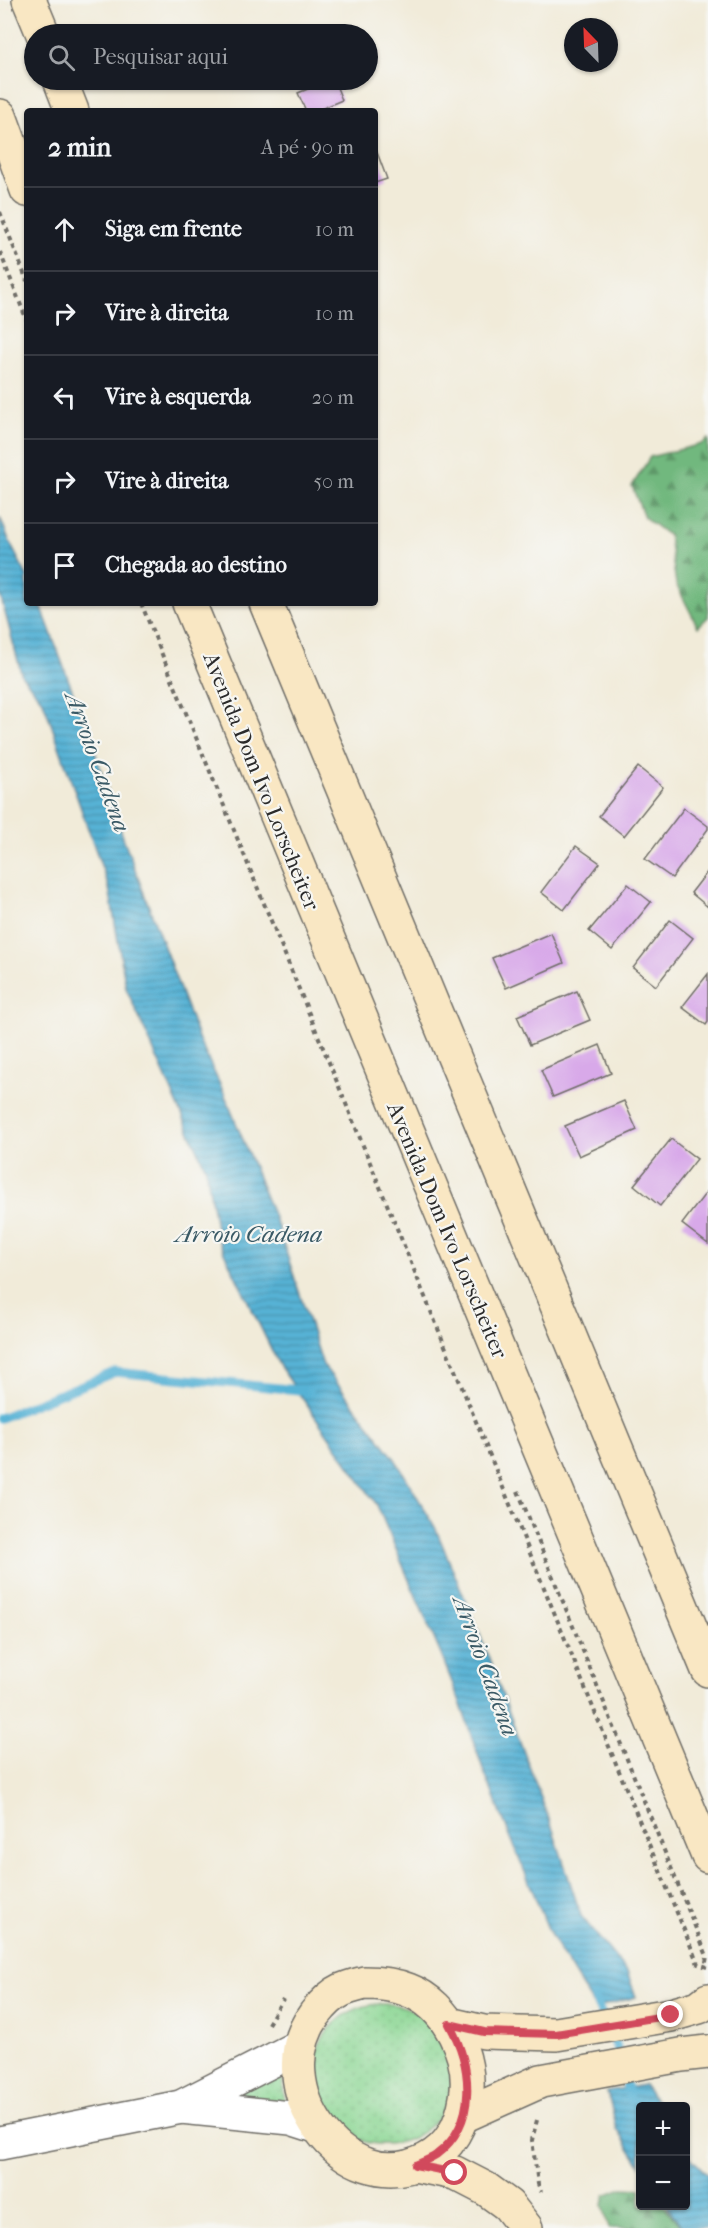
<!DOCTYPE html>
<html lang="pt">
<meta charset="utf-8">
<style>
:root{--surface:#171b24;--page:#242831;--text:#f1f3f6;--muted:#9ea1a6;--line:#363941}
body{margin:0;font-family:"IM FELL French Canon",serif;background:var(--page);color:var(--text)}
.controls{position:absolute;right:18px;bottom:18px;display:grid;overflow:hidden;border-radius:6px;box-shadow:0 2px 4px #0004}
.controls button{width:54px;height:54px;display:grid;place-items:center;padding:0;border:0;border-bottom:2px solid var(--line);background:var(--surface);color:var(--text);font:30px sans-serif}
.compass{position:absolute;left:564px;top:18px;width:54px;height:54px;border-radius:50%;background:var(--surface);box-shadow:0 2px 4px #0004;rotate:337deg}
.stop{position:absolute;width:18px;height:18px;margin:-14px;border:4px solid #d1495b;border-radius:50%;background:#fff}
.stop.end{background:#d1495b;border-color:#fff;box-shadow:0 2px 6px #0008}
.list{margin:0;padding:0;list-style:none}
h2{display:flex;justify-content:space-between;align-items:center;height:78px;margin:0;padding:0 24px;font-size:26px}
h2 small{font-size:20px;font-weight:400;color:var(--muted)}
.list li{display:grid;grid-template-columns:39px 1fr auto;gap:18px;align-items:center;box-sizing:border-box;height:84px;padding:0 24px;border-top:2px solid var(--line)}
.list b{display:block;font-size:22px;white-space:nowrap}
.list em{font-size:20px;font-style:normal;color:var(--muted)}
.icon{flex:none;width:33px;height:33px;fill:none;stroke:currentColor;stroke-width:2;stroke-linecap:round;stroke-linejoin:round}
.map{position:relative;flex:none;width:708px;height:2228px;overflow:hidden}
.search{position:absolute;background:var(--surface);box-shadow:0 2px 4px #0004;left:24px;top:24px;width:354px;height:66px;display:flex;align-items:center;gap:15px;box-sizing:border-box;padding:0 21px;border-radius:33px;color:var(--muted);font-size:22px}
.panel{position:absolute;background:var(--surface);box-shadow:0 2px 4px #0004;left:24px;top:108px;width:354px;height:498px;border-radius:6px}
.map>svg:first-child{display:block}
.green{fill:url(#green-dots);stroke:#5c8160;stroke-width:1.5}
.forest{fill:url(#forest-firs);stroke:#4e7254;stroke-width:1.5}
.water{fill:url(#water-rules);stroke:#416e80;stroke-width:1.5}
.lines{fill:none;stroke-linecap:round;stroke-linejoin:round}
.stream{stroke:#57b2d5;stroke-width:9}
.building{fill:#d8a9e9}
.tertiary-casing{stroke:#706e68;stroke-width:36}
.secondary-casing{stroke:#706e68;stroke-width:36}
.path{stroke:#706e68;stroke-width:4;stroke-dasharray:4.5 4.5;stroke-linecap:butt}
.tertiary{stroke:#fff;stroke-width:33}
.secondary{stroke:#f9e7c3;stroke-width:33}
.route{stroke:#d1495b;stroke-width:8}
.labels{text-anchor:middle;stroke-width:4.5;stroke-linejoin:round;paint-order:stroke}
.street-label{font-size:22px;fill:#2b2b2b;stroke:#f6f6f2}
.water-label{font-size:24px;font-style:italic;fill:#3a5a66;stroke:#f6f6f2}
</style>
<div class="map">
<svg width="708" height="2228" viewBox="0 0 708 2228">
<defs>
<pattern id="green-dots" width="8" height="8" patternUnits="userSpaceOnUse" patternTransform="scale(1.5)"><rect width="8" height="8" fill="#8cd794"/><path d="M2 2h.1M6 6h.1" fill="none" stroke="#79b980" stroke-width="1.8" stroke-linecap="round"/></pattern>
<pattern id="forest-firs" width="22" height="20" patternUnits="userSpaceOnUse" patternTransform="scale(1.5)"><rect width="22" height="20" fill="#71b87e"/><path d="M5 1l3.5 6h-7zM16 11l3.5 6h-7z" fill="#5d9667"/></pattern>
<pattern id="water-rules" width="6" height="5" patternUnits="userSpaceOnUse" patternTransform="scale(1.5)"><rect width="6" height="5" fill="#57b2d5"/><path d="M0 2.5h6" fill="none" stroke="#4891ad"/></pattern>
</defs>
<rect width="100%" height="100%" fill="#f6f6f2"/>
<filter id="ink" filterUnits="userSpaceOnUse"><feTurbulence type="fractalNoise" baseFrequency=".0167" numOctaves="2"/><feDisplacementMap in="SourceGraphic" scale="12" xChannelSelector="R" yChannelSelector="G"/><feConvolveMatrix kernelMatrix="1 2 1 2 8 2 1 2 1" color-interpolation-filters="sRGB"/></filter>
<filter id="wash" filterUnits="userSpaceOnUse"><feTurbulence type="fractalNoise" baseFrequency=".008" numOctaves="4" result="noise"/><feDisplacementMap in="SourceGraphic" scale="24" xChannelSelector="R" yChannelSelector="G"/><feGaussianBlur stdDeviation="1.35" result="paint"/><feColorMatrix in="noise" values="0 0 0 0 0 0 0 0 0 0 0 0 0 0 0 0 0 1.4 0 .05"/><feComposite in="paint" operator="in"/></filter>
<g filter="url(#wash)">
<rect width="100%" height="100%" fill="#f1ebd9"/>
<g class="green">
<circle cx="383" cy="2074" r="70"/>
<polygon points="281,2066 285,2105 214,2097"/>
</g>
<g class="forest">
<polygon points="708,439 708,617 698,627 676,584 669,536 644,517 632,486 650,457 702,444"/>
<polygon points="622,2188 640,2189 640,2206 664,2206 683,2228 609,2228 603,2205 605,2195"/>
</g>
<g class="water">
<polygon points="0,517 11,545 27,576 27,603 40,603 93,746 124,840 199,1040 224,1093 278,1227 323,1365 395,1459 435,1527 480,1635 553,1830 581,1916 627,1972 636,1997 595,2008 551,1936 484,1772 461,1705 442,1657 377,1505 279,1365 218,1240 206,1169 126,988 109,888 43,701 22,676 0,594"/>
<polygon points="644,2085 660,2106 640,2106 640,2165 617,2129 607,2091"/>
<polygon points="686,2153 708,2175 708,2228 683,2228 667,2206 686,2206"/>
</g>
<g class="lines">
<g class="stream">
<polyline points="0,1418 115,1372 309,1391"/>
<polyline points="594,1997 616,2046 630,2100"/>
</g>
</g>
<g id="blocks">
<g class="building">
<polygon points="330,80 334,80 342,100 316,111 306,111 298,93"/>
<polygon points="375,147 387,179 375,183"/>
<polygon points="638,767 663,787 624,836 599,816"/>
<polygon points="684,808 708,826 708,829 672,878 645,859"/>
<polygon points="576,846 600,863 564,910 541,892"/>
<polygon points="708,871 708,907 691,893"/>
<polygon points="628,884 651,902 612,950 589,931"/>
<polygon points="670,920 693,938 656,986 633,968"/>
<polygon points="551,933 564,963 506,988 492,958"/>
<polygon points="708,974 708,1022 706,1025 682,1007"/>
<polygon points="577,991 590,1020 530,1045 517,1016"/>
<polygon points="600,1045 611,1073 553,1097 541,1070"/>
<polygon points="624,1101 637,1130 579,1156 565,1126"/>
<polygon points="671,1139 697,1159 660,1206 634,1185"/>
<polygon points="708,1190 708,1244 682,1224"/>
</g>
</g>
</g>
<g filter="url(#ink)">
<use href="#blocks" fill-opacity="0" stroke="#706e68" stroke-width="1.5"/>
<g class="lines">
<defs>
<g id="tertiary">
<polyline points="181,2107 291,2118 316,2126"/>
<polyline points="0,2143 181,2107 300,2046"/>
</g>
<g id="secondary">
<polyline points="29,0 43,34"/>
<polyline points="60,80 72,111"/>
<polyline points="0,116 27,190"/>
<polyline points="189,603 708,1856"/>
<polyline points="266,603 708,1670"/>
<path d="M 364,1983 C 380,1983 393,1984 408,1990 C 448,2005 473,2057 466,2098 C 462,2124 450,2148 426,2160 C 343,2202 263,2084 315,2014 C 322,2005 331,1995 342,1990 C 349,1987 357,1985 364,1983 Z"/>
<polyline points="449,2024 484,2032 556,2034 671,2015 699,2007 708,2000"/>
<polyline points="463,2116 541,2081 681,2055 708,2052"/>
<polyline points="415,2165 455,2173 486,2189 508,2205 526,2228"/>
</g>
</defs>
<use href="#tertiary" class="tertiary-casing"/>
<use href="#secondary" class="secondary-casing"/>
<g class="path">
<polyline points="0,212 27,281"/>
<polyline points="0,252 27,321"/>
<polyline points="141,603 698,1964 707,1967"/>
<polyline points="518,1491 707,1956 705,1968"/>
<polyline points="268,2024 283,1999"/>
<polyline points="537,2120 532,2140 538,2184 541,2192"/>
</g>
<use href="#tertiary" class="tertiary"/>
<use href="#secondary" class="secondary"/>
</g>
</g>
<g class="lines" filter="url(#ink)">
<path class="route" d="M 455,2173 L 415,2165 C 422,2162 430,2159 436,2155 C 479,2123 472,2065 449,2024 L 484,2032 L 556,2034 L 671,2015"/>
</g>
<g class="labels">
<g class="street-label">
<text transform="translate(262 781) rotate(68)" y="8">Avenida Dom Ivo Lorscheiter</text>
<text transform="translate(448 1230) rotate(67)" y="8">Avenida Dom Ivo Lorscheiter</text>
</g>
<g class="water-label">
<text transform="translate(98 762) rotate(70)" y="8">Arroio Cadena</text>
<text x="249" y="1242">Arroio Cadena</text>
<text transform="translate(486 1666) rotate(70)" y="8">Arroio Cadena</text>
</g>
</g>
</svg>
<div class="controls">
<button>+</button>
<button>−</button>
</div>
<svg class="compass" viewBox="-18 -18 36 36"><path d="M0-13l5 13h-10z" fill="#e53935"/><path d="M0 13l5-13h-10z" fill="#9ea1a6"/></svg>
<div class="stop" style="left:455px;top:2173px"></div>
<div class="stop end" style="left:671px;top:2015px"></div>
<div class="search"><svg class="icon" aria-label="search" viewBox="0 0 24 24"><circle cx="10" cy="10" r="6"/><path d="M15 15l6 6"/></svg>Pesquisar aqui</div>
<section class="panel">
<h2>2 min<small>A pé · 90 m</small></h2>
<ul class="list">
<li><svg class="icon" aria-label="ahead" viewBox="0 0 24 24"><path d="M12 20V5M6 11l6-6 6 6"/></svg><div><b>Siga em frente</b></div><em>10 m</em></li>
<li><svg class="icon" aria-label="right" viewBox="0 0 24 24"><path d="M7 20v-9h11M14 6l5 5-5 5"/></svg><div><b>Vire à direita</b></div><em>10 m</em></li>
<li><svg class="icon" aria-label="left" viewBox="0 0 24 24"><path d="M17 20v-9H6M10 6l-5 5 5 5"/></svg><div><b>Vire à esquerda</b></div><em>20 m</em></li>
<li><svg class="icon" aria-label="right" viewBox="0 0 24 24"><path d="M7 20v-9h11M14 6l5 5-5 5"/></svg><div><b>Vire à direita</b></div><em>50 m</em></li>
<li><svg class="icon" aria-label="arrive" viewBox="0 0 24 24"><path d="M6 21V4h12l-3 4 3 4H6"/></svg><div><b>Chegada ao destino</b></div></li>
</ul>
</section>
</div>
